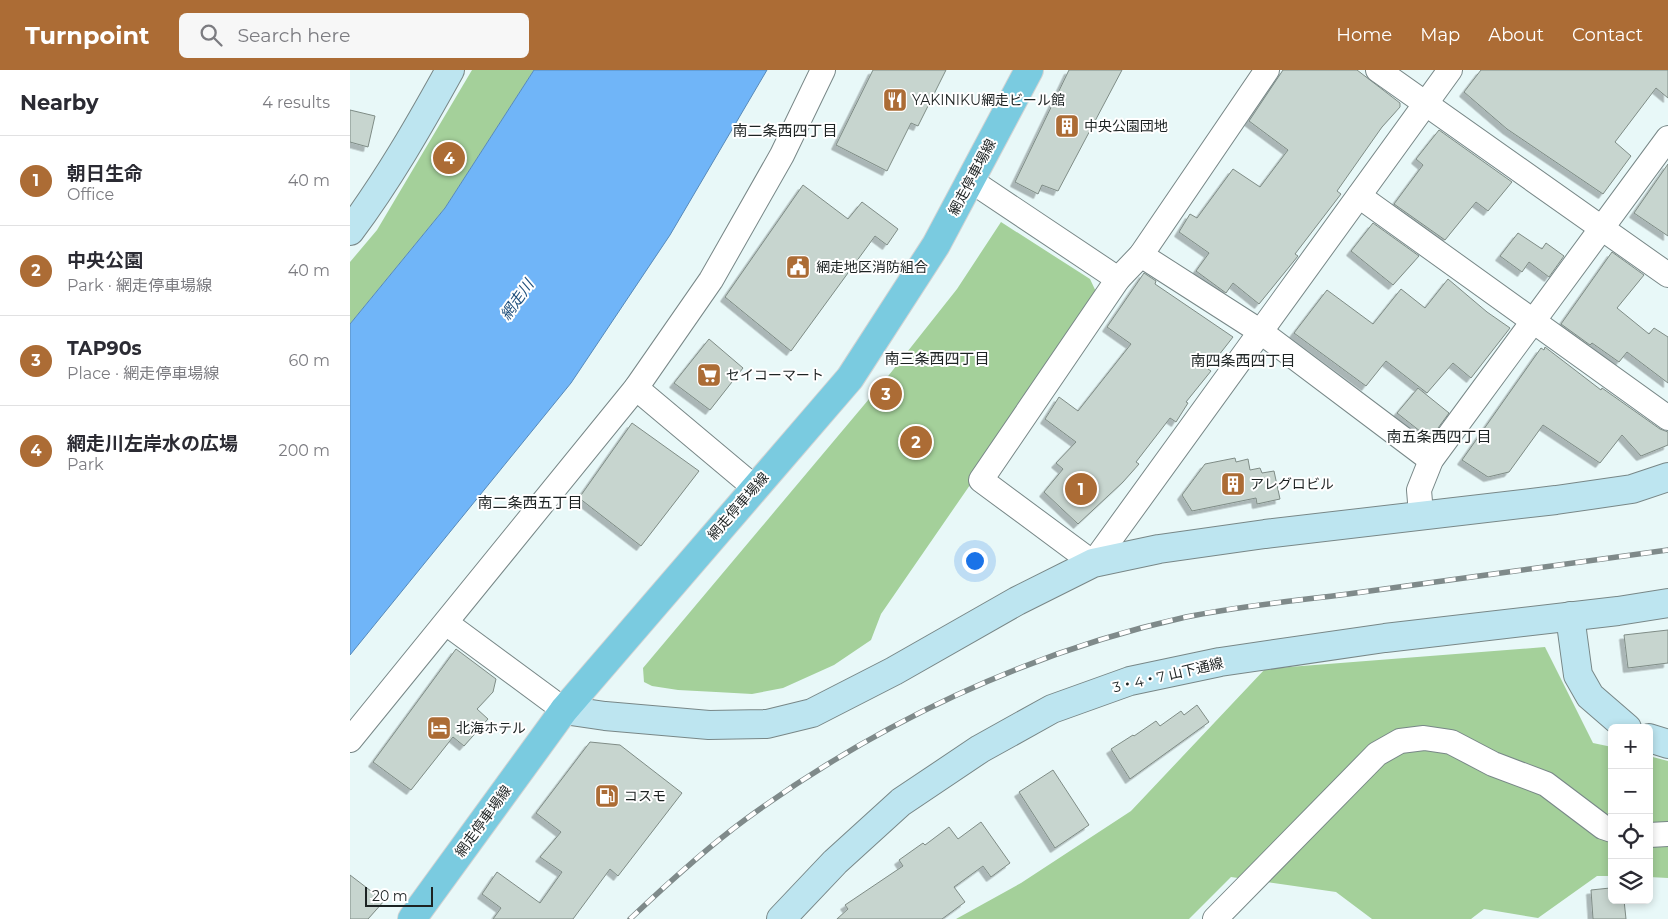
<!DOCTYPE html>
<meta charset="utf-8">
<style>
:root{--surface:#fff;--page:#f7f7f7;--text:#2b2b33;--muted:#7c7c81;--line:#e1e1e2;--accent:#ac6c35}
body{margin:0;font-family:Montserrat,"Noto Sans JP",sans-serif;background:var(--page);color:var(--text)}
.controls{position:absolute;right:15px;bottom:15px;display:grid;overflow:hidden;border-radius:8px;box-shadow:0 2px 8px #0003}
.controls button{width:45px;height:45px;display:grid;place-items:center;padding:0;border:0;border-bottom:1px solid var(--line);background:var(--surface);color:var(--text);font:25px sans-serif}
.scale{position:absolute;left:15px;bottom:12px;width:68px;box-sizing:border-box;padding-left:5px;border:2px solid #1d2323;border-top:0;font-size:14px;line-height:18px;white-space:nowrap;color:#1d2323;-webkit-text-stroke:4px #fff;paint-order:stroke}
.you{position:absolute;left:624px;top:490px;width:18px;height:18px;margin:-12px;border:4px solid #fff;border-radius:50%;background:#1a73e8;box-shadow:0 0 0 8px #1a73e833}
.badge{display:grid;place-items:center;width:32px;height:32px;border-radius:50%;background:var(--accent);color:#fff;font-size:16px;font-weight:700}
.pin{position:absolute;translate:-50% -50%;border:2px solid #fff;box-shadow:0 1px 5px #0006}
.list{margin:0;padding:0;list-style:none}
h2{display:flex;justify-content:space-between;align-items:center;height:65px;margin:0;padding:0 20px;font-size:21px}
h2 small{font-size:16px;font-weight:400;color:var(--muted)}
.list li{display:grid;grid-template-columns:32px 1fr auto;gap:15px;align-items:center;box-sizing:border-box;height:90px;padding:0 20px;border-top:1px solid var(--line)}
.list b{display:block;font-size:19px;white-space:nowrap}
.list p{margin:0;font-size:16px;white-space:nowrap;color:var(--muted)}
.list em{font-size:16px;font-style:normal;color:var(--muted)}
.icon{flex:none;width:28px;height:28px;fill:none;stroke:currentColor;stroke-width:2;stroke-linecap:round;stroke-linejoin:round}
.map{position:relative;flex:none;width:1318px;height:849px;overflow:hidden}
header{display:flex;align-items:center;gap:30px;box-sizing:border-box;height:70px;padding:0 25px;background:var(--accent);color:#fff}
header strong{font-size:24px}
nav{display:flex;gap:28px;margin-inline-start:auto;font-size:18px}
.search{width:350px;height:45px;background:var(--page);display:flex;align-items:center;gap:12px;box-sizing:border-box;padding:0 18px;border-radius:8px;color:var(--muted);font-size:19px}
main{display:flex}
aside{flex:1;background:var(--surface)}
.map>svg:first-child{display:block}
.green{fill:#a4d09a}
.water{fill:#70b5f8;stroke:#5789b8}
.building{fill:#c7d5cf;stroke:#7f8c86;filter:url(#shadow)}
.lines{fill:none;stroke-linecap:round;stroke-linejoin:round}
.street-casing{stroke:#788787;stroke-width:26}
.secondary-casing{stroke:#788787;stroke-width:30}
.primary-casing{stroke:#d2d3d3;stroke-width:30}
.street{stroke:#fff;stroke-width:24}
.secondary{stroke:#bde5f0;stroke-width:28}
.primary{stroke:#7acbe0;stroke-width:28}
.rail-casing{stroke:#7f8a8a;stroke-width:5.5}
.rail{stroke:#fff;stroke-width:4;stroke-dasharray:11;stroke-linecap:butt}
.labels{text-anchor:middle;stroke-width:4;stroke-linejoin:round;paint-order:stroke}
.poi-label{font-size:14px;fill:#1d2323;stroke:#fff;text-anchor:start}
.street-label{font-size:14px;fill:#1d2323;stroke:#fff}
.neighbourhood-label{font-size:15px;fill:#1d2323;stroke:#fff}
.water-label{font-size:15px;font-style:italic;fill:#21517d;stroke:#fff}
</style>
<header>
<strong>Turnpoint</strong>
<div class="search"><svg class="icon" aria-label="search" viewBox="0 0 24 24"><circle cx="10" cy="10" r="6"/><path d="M15 15l6 6"/></svg>Search here</div>
<nav><a>Home</a><a>Map</a><a>About</a><a>Contact</a></nav>
</header>
<main>
<aside>
<h2>Nearby<small>4 results</small></h2>
<ul class="list">
<li><span class="badge">1</span><div><b>朝日生命</b><p>Office</p></div><em>40 m</em></li>
<li><span class="badge">2</span><div><b>中央公園</b><p>Park · 網走停車場線</p></div><em>40 m</em></li>
<li><span class="badge">3</span><div><b>TAP90s</b><p>Place · 網走停車場線</p></div><em>60 m</em></li>
<li><span class="badge">4</span><div><b>網走川左岸水の広場</b><p>Park</p></div><em>200 m</em></li>
</ul>
</aside>
<div class="map">
<svg width="1318" height="849" viewBox="0 0 1318 849">
<defs>
<filter id="shadow"><feDropShadow dx="-4.5" dy="4.5" stdDeviation="0" flood-color="#0004"/></filter>
</defs>
<rect width="100%" height="100%" fill="#e8f8f8"/>
<g class="green">
<polygon points="122,0 184,0 95,138 0,254 0,192 27,160"/>
<polygon points="651,152 740,209 748,226 720,270 531,544 521,570 484,595 433,618 402,624 366,622 328,620 302,616 294,612 293,598 535,310 607,219"/>
<polygon points="1195,577 1243,673 1262,677 1262,806 1247,806 1188,848 1134,839 1121,849 1022,849 986,822 881,807 839,849 606,849 671,813 781,741 915,599"/>
<polygon points="1299,686 1318,691 1318,808 1299,807"/>
</g>
<polygon class="water" points="184,0 417,0 320,165 221,313 0,585 0,254 95,138"/>
<g class="building">
<polygon points="523,0 596,0 568,56 561,53 537,101 486,75"/>
<polygon points="719,0 772,0 708,121 692,115 688,124 665,112"/>
<polygon points="933,0 1007,0 1050,33 1050,37 1032,57 987,121 991,124 945,184 948,186 909,234 883,213 876,223 846,201 859,183 829,162 840,144 847,148 883,99 910,117 938,80 899,51"/>
<polygon points="1131,0 1318,0 1318,28 1306,18 1265,72 1281,86 1253,124 1157,59 1114,22"/>
<polygon points="0,40 25,46 18,77 0,72"/>
<polygon points="1089,60 1162,112 1138,141 1126,132 1095,170 1044,134 1073,95 1066,89"/>
<polygon points="1318,94 1318,166 1284,143"/>
<polygon points="453,115 498,149 512,132 548,159 537,175 525,166 441,281 375,227"/>
<polygon points="1023,153 1069,186 1043,215 1001,181"/>
<polygon points="1168,163 1192,179 1196,173 1214,186 1199,207 1179,192 1172,202 1150,186"/>
<polygon points="1262,182 1294,205 1267,238 1299,264 1304,258 1318,267 1318,313 1277,282 1269,292 1242,273 1240,275 1211,254"/>
<polygon points="794,203 806,211 805,214 883,267 858,299 861,301 836,332 838,333 826,352 820,348 786,392 789,394 773,412 728,454 694,422 713,399 706,393 726,372 695,349 709,327 728,341 781,274 757,257"/>
<polygon points="1098,209 1137,242 1160,258 1121,308 1103,293 1077,323 1036,291 1016,316 944,263 977,220 1023,254 1051,219 1075,238"/>
<polygon points="359,269 393,298 360,340 324,313"/>
<polygon points="1195,277 1251,320 1252,318 1310,359 1318,362 1318,375 1291,386 1272,365 1250,393 1193,355 1159,402 1138,407 1112,390 1191,278 1194,280"/>
<polygon points="1068,318 1099,343 1080,369 1047,343"/>
<polygon points="282,353 349,401 291,476 229,428"/>
<polygon points="885,388 886,392 898,389 900,400 910,398 912,403 924,401 930,429 907,434 906,428 842,441 832,425 855,394"/>
<polygon points="1318,560 1318,593 1278,598 1274,565"/>
<polygon points="106,579 146,609 143,622 127,639 138,649 114,676 103,667 61,720 23,692"/>
<polygon points="847,635 859,652 780,709 761,679 783,665 784,666 806,651 810,656 831,641 834,645"/>
<polygon points="240,672 270,675 332,723 268,806 260,799 223,849 143,849 151,838 132,824 147,802 190,833 212,802 190,787 211,762 186,743"/>
<polygon points="703,700 739,755 705,778 669,722"/>
<polygon points="631,752 660,793 641,807 633,796 604,817 615,832 592,849 487,849 498,839 495,835 553,796 549,790 573,773 575,775 599,757 608,769"/>
<polygon points="0,805 34,831 18,849 0,849"/>
<polygon points="1260,818 1261,830 1274,830 1276,849 1243,849 1241,820"/>
</g>
<g class="lines">
<defs>
<g id="street">
<polyline points="917,0 791,185 768,209 631,410 743,493 1100,0"/>
<polyline points="1028,0 1318,205"/>
<polyline points="620,110 768,209"/>
<polyline points="1009,126 1318,348"/>
<polyline points="791,185 911,262 1081,390"/>
<polyline points="286,318 404,417"/>
<polyline points="1071,444 1069,420 1081,390 1318,68"/>
<polyline points="96,553 214,640"/>
<polyline points="0,670 286,318 361,210 432,85 473,0"/>
<polyline points="1299,765 1318,764"/>
<polyline points="865,849 1027,684 1050,671 1074,668 1101,672 1143,694 1196,714 1253,757 1262,760"/>
</g>
<g id="secondary">
<path d="M 0,161 C 38,110 69,56 100,0"/>
<polyline points="1220,546 1228,605 1240,626 1277,658"/>
<polyline points="214,640 255,646 359,655 417,654 462,643 544,601 667,531 743,493 809,479 915,464 1206,430 1282,419 1318,407"/>
<polyline points="1299,668 1318,674"/>
<polyline points="431,849 485,792 551,732 630,679 702,639 780,611 870,592 1035,568 1268,541 1318,533"/>
</g>
<polyline id="primary" points="62,849 214,640 500,308 586,175 679,0"/>
</defs>
<use href="#street" class="street-casing"/>
<use href="#secondary" class="secondary-casing"/>
<use href="#primary" class="primary-casing"/>
<use href="#street" class="street"/>
<use href="#secondary" class="secondary"/>
<use href="#primary" class="primary"/>
<defs>
<path id="rail" d="M 280,849 C 317,814 355,779 396,749 C 526,654 678,582 836,547 C 889,536 944,531 998,524 C 1105,509 1211,495 1318,480"/>
</defs>
<use href="#rail" class="rail-casing"/>
<use href="#rail" class="rail"/>
</g>
<defs>
<symbol id="restaurant-square" viewBox="-11 -11 22 22"><rect x="-9" y="-9" width="18" height="18" rx="4" fill="#ac6c35" stroke="#fff"/><path d="M-5-6h1v4h1v-4h1v4h1v-4h1v5L-1.5 .5V6h-2V.5L-5-1ZM5-6V6H3V1.5H1.5Q1.5-4 5-6Z" fill="#fff"/></symbol>
<symbol id="building-square" viewBox="-11 -11 22 22"><rect x="-9" y="-9" width="18" height="18" rx="4" fill="#ac6c35" stroke="#fff"/><path d="M-4-6H4V6H1V3H-1V6H-4ZM-2.5-4.3h1.7v1.8h-1.7ZM.8-4.3h1.7v1.8H.8ZM-2.5-1h1.7V.8h-1.7ZM.8-1h1.7V.8H.8Z" fill="#fff"/></symbol>
<symbol id="civic-square" viewBox="-11 -11 22 22"><rect x="-9" y="-9" width="18" height="18" rx="4" fill="#ac6c35" stroke="#fff"/><path d="M-.6-6.5H3V-4.5H.6V-3L4-1V1h2V6H-6V1h2V-1L-.6-3ZM-1.2 2.5V6h2.4V2.5Z" fill="#fff"/></symbol>
<symbol id="supermarket-square" viewBox="-11 -11 22 22"><rect x="-9" y="-9" width="18" height="18" rx="4" fill="#ac6c35" stroke="#fff"/><path d="M-6-5.5h2.5l.6 2H6L4.5 2H-2.5L-4.4-4H-6ZM-1.5 3.2a1.3 1.3 0 1 0 .1 0ZM3 3.2a1.3 1.3 0 1 0 .1 0Z" fill="#fff"/></symbol>
<symbol id="hotel-square" viewBox="-11 -11 22 22"><rect x="-9" y="-9" width="18" height="18" rx="4" fill="#ac6c35" stroke="#fff"/><path d="M-6-4.5h1.5V1H6V5H4.5V3h-9V5H-6ZM-4 0a1.8 1.8 0 1 1 3.6 0ZM.5 0V-2.5h3Q6-2.5 6 0Z" fill="#fff"/></symbol>
<symbol id="fuel-square" viewBox="-11 -11 22 22"><rect x="-9" y="-9" width="18" height="18" rx="4" fill="#ac6c35" stroke="#fff"/><path d="M-5.5-6h7V0h2V4h1.3V-2.5L3-4.5l.8-.8L6-3V5H2.5V1h-1V6h-7ZM-4.2-4.7v3.2H.2V-4.7Z" fill="#fff"/></symbol>
</defs>
<g fill-rule="evenodd">
<use href="#restaurant-square" x="531" y="16" width="28" height="28"/>
<use href="#building-square" x="703" y="42" width="28" height="28"/>
<use href="#civic-square" x="434" y="183" width="28" height="28"/>
<use href="#supermarket-square" x="345" y="291" width="28" height="28"/>
<use href="#building-square" x="869" y="400" width="28" height="28"/>
<use href="#hotel-square" x="75" y="644" width="28" height="28"/>
<use href="#fuel-square" x="243" y="712" width="28" height="28"/>
</g>
<g class="labels">
<g class="poi-label">
<text x="562" y="35">YAKINIKU網走ビール館</text>
<text x="734" y="61">中央公園団地</text>
<text x="466" y="202">網走地区消防組合</text>
<text x="376" y="310">セイコーマート</text>
<text x="900" y="419">アレグロビル</text>
<text x="106" y="663">北海ホテル</text>
<text x="274" y="731">コスモ</text>
</g>
<g class="street-label">
<text transform="translate(622 107) rotate(-62)" y="5">網走停車場線</text>
<text transform="translate(388 436) rotate(-49)" y="5">網走停車場線</text>
<text transform="translate(818 605) rotate(-13)" y="5">3・4・7 山下通線</text>
<text transform="translate(133 751) rotate(-54)" y="5">網走停車場線</text>
</g>
<g class="neighbourhood-label">
<text x="435" y="66">南二条西四丁目</text>
<text x="587" y="294">南三条西四丁目</text>
<text x="893" y="296">南四条西四丁目</text>
<text x="1089" y="372">南五条西四丁目</text>
<text x="180" y="438">南二条西五丁目</text>
</g>
<g class="water-label">
<text transform="translate(167 230) rotate(-55)" y="5">網走川</text>
</g>
</g>
</svg>
<div class="controls">
<button>+</button>
<button>−</button>
<button><svg class="icon" aria-label="locate" viewBox="0 0 24 24"><circle cx="12" cy="12" r="6"/><path d="M12 2v4M12 18v4M2 12h4M18 12h4"/></svg></button>
<button><svg class="icon" aria-label="layers" viewBox="0 0 24 24"><path d="M12 4l9 5-9 5-9-5zM3 14l9 5 9-5"/></svg></button>
</div>
<div class="scale">20 m</div>
<div class="you"></div>
<div class="pin badge" style="left:731px;top:419px">1</div>
<div class="pin badge" style="left:566px;top:372px">2</div>
<div class="pin badge" style="left:536px;top:324px">3</div>
<div class="pin badge" style="left:99px;top:88px">4</div>
</div>
</main>
